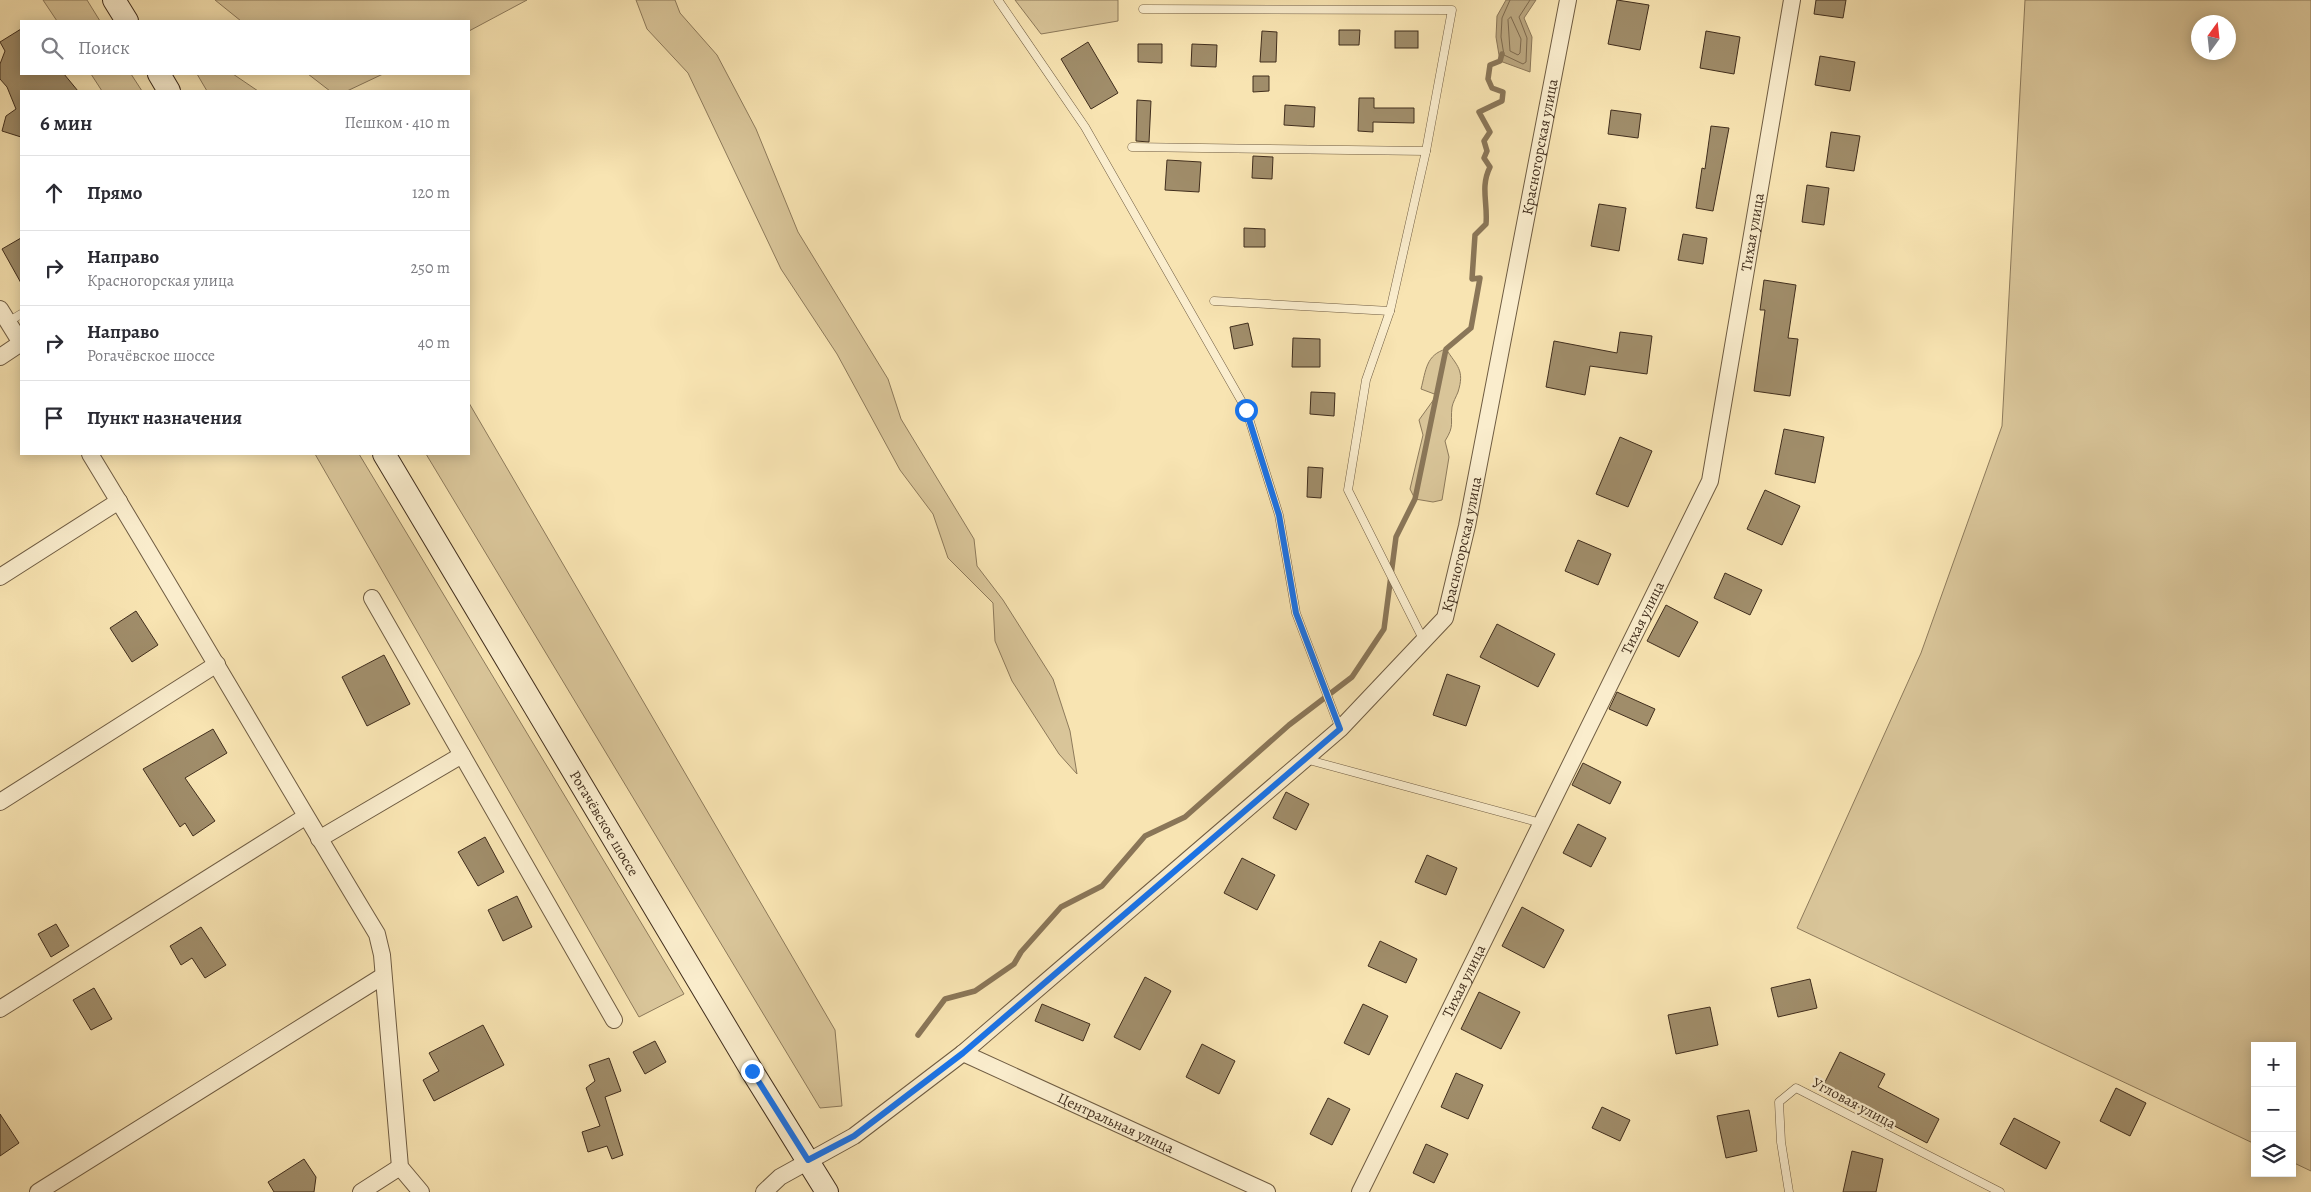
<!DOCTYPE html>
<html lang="ru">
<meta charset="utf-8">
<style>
:root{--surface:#fff;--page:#f7f7f7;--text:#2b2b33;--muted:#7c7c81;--line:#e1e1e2}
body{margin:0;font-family:Alegreya,serif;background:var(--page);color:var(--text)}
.controls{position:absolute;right:15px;bottom:15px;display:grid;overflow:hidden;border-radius:0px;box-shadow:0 2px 12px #0003}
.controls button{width:45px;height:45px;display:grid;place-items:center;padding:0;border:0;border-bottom:1px solid var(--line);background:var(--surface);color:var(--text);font:25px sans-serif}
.compass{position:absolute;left:2191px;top:15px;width:45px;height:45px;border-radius:50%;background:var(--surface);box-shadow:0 2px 12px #0003;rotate:15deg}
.stop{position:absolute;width:15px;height:15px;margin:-11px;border:4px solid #1a73e8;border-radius:50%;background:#fff}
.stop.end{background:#1a73e8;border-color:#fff;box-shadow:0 1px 5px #0008}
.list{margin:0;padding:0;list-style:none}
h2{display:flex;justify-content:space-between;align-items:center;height:65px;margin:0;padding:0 20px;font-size:21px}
h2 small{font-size:16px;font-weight:400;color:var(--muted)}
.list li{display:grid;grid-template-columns:32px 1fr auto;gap:15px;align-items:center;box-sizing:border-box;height:75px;padding:0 20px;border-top:1px solid var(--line)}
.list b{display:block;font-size:19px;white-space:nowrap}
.list p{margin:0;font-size:16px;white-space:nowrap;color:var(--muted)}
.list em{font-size:16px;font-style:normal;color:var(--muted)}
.icon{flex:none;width:28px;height:28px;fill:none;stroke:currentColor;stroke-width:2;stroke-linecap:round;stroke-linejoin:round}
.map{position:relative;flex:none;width:2311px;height:1192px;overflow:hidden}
.search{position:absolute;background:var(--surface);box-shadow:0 2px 12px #0003;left:20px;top:20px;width:450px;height:55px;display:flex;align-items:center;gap:12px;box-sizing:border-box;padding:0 18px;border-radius:0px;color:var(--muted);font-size:19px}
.panel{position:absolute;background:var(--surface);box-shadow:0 2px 12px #0003;left:20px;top:90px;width:450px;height:365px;border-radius:0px}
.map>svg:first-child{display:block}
.green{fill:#d9c599;stroke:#8d7a5b;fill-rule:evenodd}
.water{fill:#baa67f;stroke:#8a7658}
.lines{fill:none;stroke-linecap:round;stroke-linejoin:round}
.shore{stroke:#7e6a4e;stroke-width:1}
.stream{stroke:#8a7658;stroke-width:5.5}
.building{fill:#a08d6a;stroke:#412e1d}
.lane-casing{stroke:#6f5c42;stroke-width:9}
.street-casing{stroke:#6f5c42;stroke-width:18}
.secondary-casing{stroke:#412e1d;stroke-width:24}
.lane{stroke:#faedcd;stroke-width:8}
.street{stroke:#faedcd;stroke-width:16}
.secondary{stroke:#faedcd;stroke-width:22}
.route{stroke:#1a73e8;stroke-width:6}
.labels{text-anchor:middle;stroke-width:4.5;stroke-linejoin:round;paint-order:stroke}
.street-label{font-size:15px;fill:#412e1d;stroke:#faedcd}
</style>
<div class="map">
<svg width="2311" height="1192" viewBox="0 0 2311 1192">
<rect width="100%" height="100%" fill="#f8e4b2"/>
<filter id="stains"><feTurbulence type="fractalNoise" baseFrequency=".004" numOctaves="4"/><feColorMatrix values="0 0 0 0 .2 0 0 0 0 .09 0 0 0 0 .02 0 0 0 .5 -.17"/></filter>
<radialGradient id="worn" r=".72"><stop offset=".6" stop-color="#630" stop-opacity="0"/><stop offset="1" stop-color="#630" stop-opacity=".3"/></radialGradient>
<g class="green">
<polygon points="43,0 87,0 100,21 57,21"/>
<polygon points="215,0 527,0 469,31 469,21 241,21"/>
<polygon points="636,0 675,0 680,13 717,55 756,129 798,232 888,379 901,419 974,539 977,566 1003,600 1053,679 1070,731 1077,774 1059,754 1012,681 995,641 993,603 948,558 933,514 900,470 837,354 781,269 688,73 647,29"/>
<polygon points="1015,0 1118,0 1118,21 1041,34"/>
<path d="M 2025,0 L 2311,0 L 2311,1171 L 2292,1162 L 2292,1046 L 2255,1046 L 2255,1144 L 1797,928 L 1921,653 L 2002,426 ZM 2198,22 L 2228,22 L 2228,52 L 2198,52 Z"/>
<polygon points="91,74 131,74 142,91 102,91"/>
<polygon points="197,74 233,74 258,91 207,91"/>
<polygon points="308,74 383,74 347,91 330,91"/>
<path d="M 1446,349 C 1457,366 1465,370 1458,392 C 1456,397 1453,402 1452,407 C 1450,424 1455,425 1445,441 L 1449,457 L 1442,500 L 1433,502 L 1415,499 L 1410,489 L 1423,435 L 1419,420 L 1437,395 L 1421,389 C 1426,370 1426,355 1446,349 Z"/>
<polygon points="469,403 835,1030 842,1106 820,1108 426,454 469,454"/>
<polygon points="315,454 359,454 684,994 639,1017"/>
</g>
<polygon class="water" points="1506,0 1536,0 1524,18 1532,37 1530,72 1500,61 1496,37 1497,16"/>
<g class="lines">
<g class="shore">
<polyline points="1510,0 1502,18 1501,37 1504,55 1523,64 1526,62 1527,38 1519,17 1530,0"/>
<polygon points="1511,17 1521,39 1520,53 1518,55 1510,51 1508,20"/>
</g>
<path class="stream" d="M 918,1035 L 945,999 L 975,991 L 1014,964 L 1021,952 L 1061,907 L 1102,886 L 1145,836 L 1185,817 L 1289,725 L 1352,677 L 1384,629 L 1396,537 L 1415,499 L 1446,349 L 1471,328 L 1480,278 L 1472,279 L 1475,235 L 1486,224 C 1488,203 1480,187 1490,167 L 1484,158 L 1487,151 L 1484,141 L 1490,132 L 1479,112 L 1502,101 L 1503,92 L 1492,88 L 1488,79 L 1490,65 L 1500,61 L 1502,54"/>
</g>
<g class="building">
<polygon points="1617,0 1649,5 1640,50 1608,44"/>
<polygon points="1816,0 1846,0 1843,18 1814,14"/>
<polygon points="21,29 21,74 64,74 78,91 21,91 21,137 2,131 6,116 16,109 7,87 0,79 0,64 5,51 0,42"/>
<polygon points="1339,30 1360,30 1359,45 1339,45"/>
<polygon points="1262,31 1277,32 1276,62 1260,62"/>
<rect x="1395" y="31" width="23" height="17"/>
<polygon points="1706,31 1740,37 1734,74 1700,68"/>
<polygon points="1088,42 1118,93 1091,109 1061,59"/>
<polygon points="1138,44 1162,44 1162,63 1138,62"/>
<polygon points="1192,44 1217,45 1216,67 1191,66"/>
<polygon points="1820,56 1855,62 1850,91 1815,85"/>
<polygon points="1253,76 1269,76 1269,91 1253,92"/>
<polygon points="1359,98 1374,98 1374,108 1414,108 1414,123 1373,122 1373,132 1358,131"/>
<polygon points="1137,100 1151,101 1149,142 1136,141"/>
<polygon points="1285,105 1315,107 1314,127 1284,125"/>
<polygon points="1611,110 1641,114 1638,138 1608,134"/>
<polygon points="1711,126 1729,128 1713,211 1696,208 1702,168 1705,169"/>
<polygon points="1831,132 1860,136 1854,171 1826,167"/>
<polygon points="1253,156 1273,157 1272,179 1252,178"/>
<polygon points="1167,160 1201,162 1199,192 1165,190"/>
<polygon points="1807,185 1829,188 1824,225 1802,222"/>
<polygon points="1599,204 1626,208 1619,251 1591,246"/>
<polygon points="1244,228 1265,229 1265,247 1244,247"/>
<polygon points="1683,234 1707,238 1703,264 1678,260"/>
<polygon points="21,238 21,283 2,249"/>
<polygon points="1764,280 1796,285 1788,338 1798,339 1790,396 1754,391 1765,310 1760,310"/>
<polygon points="1248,323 1253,345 1234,349 1230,327"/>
<polygon points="1620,332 1652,336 1647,374 1590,366 1585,395 1546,387 1554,341 1617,353"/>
<polygon points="1293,338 1320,339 1320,367 1292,367"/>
<polygon points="1311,392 1335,393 1334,416 1310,414"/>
<polygon points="1784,429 1824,437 1815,483 1775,474"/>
<polygon points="1620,437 1652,451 1628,507 1596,494"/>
<polygon points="1308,467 1323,468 1321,498 1307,497"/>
<polygon points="1765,490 1800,506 1782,545 1747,529"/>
<polygon points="1578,540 1611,554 1598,585 1565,571"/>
<polygon points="1725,573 1762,590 1750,615 1714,598"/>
<polygon points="1666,605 1698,622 1679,657 1647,641"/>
<polygon points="136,611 158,645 132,662 110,628"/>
<polygon points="1497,624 1555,654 1538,687 1480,657"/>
<polygon points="384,655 410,704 367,726 342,677"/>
<polygon points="1447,674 1480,686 1466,726 1433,715"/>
<polygon points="1617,692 1655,709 1647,726 1609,709"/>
<polygon points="213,729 227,753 185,778 215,821 193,836 185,823 180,827 143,769"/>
<polygon points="1583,763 1621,782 1610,804 1572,785"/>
<polygon points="1286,792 1309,804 1296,830 1273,818"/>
<polygon points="1578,824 1606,838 1591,867 1563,853"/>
<polygon points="485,837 504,872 478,886 458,852"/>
<polygon points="1427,855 1457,868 1446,895 1415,882"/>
<polygon points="1242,858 1275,875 1257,910 1224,893"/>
<polygon points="517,896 532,927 503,941 488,910"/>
<polygon points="1522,907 1564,930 1544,968 1502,946"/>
<polygon points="56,924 69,946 51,957 38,934"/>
<polygon points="201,927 226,965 205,978 192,958 181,965 170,946"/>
<polygon points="1380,941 1417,959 1406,983 1368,966"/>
<polygon points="1145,977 1171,991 1140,1050 1114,1037"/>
<polygon points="1810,979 1817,1008 1778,1017 1771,988"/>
<polygon points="94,988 112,1019 91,1030 73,1000"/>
<polygon points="1479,992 1520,1012 1501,1049 1461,1029"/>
<polygon points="1042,1004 1090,1024 1083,1041 1035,1021"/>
<polygon points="1363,1004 1388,1016 1369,1055 1344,1043"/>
<polygon points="1710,1007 1718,1045 1676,1054 1668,1015"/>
<polygon points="483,1025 504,1065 434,1101 423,1080 439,1071 429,1053"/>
<polygon points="655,1041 666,1062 645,1074 633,1052"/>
<polygon points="1202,1044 1235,1061 1219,1094 1186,1077"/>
<polygon points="1840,1052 1885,1074 1878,1087 1939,1119 1927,1143 1822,1088"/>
<polygon points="609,1058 621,1091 605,1097 623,1155 612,1159 607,1146 588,1152 582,1132 600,1126 586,1088 595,1081 589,1065"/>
<polygon points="1456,1073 1483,1085 1468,1119 1441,1107"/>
<polygon points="2116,1088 2146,1103 2130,1136 2100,1121"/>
<polygon points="1328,1098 1350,1109 1332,1145 1310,1134"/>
<polygon points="1602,1107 1630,1120 1620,1141 1592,1128"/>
<polygon points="1749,1110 1757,1151 1726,1158 1717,1116"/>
<polygon points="0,1114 19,1143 0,1156"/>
<polygon points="2014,1118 2060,1142 2046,1169 2000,1144"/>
<polygon points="1426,1144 1448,1154 1434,1183 1413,1173"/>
<polygon points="1852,1151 1883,1159 1876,1192 1843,1192"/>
<polygon points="304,1159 316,1177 314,1192 274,1192 268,1182"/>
</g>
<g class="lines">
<defs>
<g id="lane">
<polyline points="998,0 1085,127 1246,409 1279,515 1296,613 1340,729"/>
<polyline points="1143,9 1452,10 1426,151 1390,311 1366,380 1348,490 1424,641"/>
<polyline points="1132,147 1426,151"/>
<polyline points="1214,301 1390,311"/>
<polyline points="8,322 21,314"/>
<polyline points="1305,759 1541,823"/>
<polyline points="1789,1192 1781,1142 1779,1102 1796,1088 2000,1192"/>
</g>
<g id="street">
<polyline points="0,309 21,343"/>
<polyline points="0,357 21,343"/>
<path d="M 90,454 C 187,613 280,774 377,934 L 382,955 L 400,1167 L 421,1192"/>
<polyline points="0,577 119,501"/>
<polyline points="372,598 614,1020"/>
<polyline points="0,802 217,664"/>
<polyline points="319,839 462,755"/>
<polyline points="0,1009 305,817"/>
<path id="s1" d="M 963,1053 L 1267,1192"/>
<polyline points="38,1192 383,976"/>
<polyline points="361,1192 400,1167"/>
<path id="s2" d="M 764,1192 L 780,1177 L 854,1136 L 963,1053 L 1340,729 L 1445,618 L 1467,526 L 1568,0"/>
<path id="s3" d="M 1360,1192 L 1710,481 L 1792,0"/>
</g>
<g id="secondary">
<polyline points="114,0 127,21"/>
<polyline points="159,74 169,91"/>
<path id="s4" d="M 384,454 L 752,1071 L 827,1192"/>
</g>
</defs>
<use href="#lane" class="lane-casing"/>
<use href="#street" class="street-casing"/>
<use href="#secondary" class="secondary-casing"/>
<use href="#lane" class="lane"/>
<use href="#street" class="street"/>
<use href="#secondary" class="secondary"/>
</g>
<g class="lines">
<polyline class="route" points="752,1071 808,1160 854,1136 963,1053 1340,729 1296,613 1279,515 1246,410"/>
</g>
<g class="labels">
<g class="street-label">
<text dy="5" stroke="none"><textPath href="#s2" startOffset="1374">Красногорская улица</textPath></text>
<text dy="5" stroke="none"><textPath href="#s3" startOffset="1045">Тихая улица</textPath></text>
<text dy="5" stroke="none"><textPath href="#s2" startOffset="969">Красногорская улица</textPath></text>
<text dy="5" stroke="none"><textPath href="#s3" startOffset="640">Тихая улица</textPath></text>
<text dy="5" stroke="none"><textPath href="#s4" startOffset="430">Рогачёвское шоссе</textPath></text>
<text dy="5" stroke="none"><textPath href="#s3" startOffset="235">Тихая улица</textPath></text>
<text transform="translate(1854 1103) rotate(28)" y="5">Угловая улица</text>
<text dy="5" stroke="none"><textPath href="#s1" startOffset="168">Центральная улица</textPath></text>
</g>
</g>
<rect width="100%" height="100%" filter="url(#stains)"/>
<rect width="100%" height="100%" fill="url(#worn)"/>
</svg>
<div class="controls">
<button>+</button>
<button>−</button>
<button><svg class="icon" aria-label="layers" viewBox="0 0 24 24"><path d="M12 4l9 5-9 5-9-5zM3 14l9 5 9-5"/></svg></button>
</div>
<svg class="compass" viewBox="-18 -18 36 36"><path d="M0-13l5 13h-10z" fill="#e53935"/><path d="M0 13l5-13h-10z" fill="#7c7c81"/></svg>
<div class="stop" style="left:1246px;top:410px"></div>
<div class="stop end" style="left:752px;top:1071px"></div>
<div class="search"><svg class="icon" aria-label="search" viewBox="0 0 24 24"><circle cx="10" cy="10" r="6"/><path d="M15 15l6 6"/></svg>Поиск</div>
<section class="panel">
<h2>6 мин<small>Пешком · 410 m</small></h2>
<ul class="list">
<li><svg class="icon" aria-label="ahead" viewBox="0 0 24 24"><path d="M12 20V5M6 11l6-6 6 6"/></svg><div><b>Прямо</b></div><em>120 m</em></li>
<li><svg class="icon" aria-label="right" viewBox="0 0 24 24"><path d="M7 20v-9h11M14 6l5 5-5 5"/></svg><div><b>Направо</b><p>Красногорская улица</p></div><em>250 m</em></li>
<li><svg class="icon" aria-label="right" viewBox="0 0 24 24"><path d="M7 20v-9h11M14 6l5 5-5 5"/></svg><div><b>Направо</b><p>Рогачёвское шоссе</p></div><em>40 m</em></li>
<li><svg class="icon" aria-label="arrive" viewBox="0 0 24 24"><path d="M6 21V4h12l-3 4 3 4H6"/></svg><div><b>Пункт назначения</b></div></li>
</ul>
</section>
</div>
